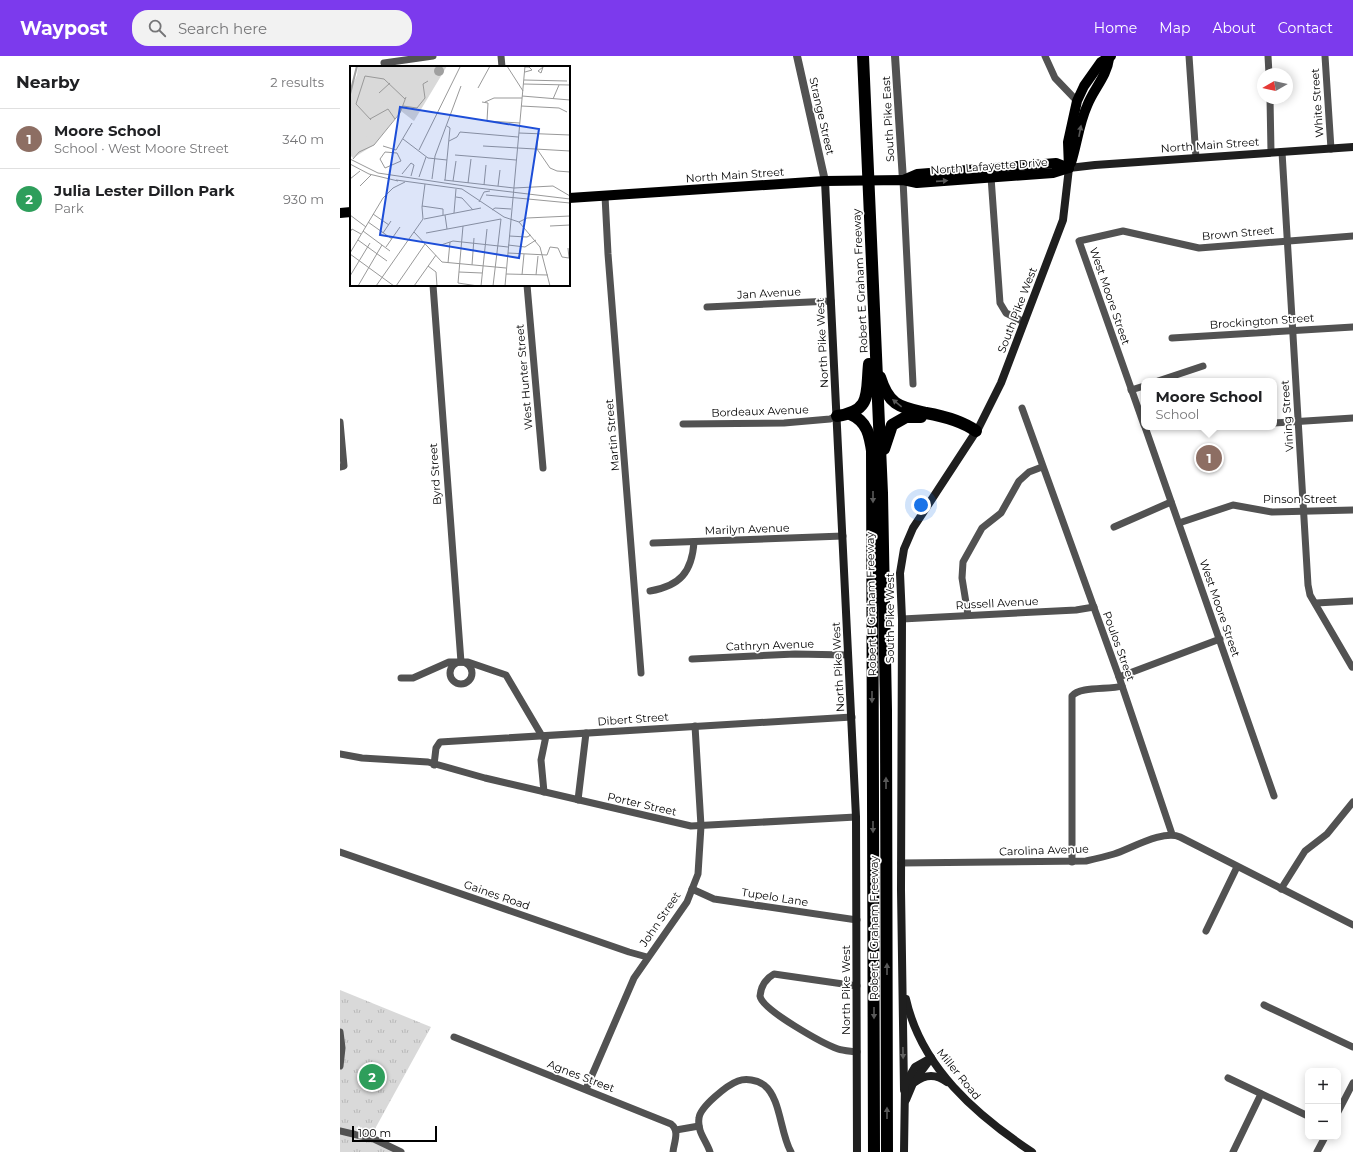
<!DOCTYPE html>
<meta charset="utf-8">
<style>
:root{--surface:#fff;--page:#f2f2f2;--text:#202124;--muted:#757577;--line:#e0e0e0;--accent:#7c3aed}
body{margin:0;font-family:Montserrat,sans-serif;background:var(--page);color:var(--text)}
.controls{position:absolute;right:12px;bottom:12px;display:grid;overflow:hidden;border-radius:8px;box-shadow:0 2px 10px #0003}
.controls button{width:36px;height:36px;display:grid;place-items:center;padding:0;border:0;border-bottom:1px solid var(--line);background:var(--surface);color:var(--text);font:20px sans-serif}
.compass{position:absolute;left:917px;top:12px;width:36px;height:36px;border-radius:50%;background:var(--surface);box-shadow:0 2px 10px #0003;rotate:261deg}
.scale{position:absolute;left:12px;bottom:10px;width:85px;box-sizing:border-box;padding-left:4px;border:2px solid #000;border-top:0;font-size:11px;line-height:14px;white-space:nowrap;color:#000;-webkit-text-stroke:3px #fff;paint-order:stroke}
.you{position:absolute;left:581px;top:449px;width:14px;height:14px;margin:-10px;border:3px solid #fff;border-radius:50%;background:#1a73e8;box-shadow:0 0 0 6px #1a73e833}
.badge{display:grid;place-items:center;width:26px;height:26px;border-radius:50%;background:var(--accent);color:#fff;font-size:13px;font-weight:700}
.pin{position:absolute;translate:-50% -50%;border:2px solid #fff;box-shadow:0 1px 4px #0006}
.popup{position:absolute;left:801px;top:322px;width:136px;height:52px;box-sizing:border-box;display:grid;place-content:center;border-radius:8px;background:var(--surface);filter:drop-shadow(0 1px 3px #0005);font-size:13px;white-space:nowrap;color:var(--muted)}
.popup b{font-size:15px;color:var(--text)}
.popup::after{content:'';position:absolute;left:50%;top:100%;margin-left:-8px;border:8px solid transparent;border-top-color:var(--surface)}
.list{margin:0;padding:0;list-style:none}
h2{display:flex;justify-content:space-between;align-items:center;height:52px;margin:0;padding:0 16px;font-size:17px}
h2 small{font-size:13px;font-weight:400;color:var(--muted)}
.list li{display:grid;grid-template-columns:26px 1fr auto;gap:12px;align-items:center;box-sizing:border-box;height:60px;padding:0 16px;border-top:1px solid var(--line)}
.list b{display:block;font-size:15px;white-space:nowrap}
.list p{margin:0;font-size:13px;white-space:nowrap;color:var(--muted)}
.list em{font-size:13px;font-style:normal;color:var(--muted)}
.icon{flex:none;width:22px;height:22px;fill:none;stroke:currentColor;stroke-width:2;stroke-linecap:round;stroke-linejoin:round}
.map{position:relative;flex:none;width:1013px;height:1096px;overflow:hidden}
header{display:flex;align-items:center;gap:24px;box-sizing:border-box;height:56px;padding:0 20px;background:var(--accent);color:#fff}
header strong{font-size:19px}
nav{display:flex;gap:22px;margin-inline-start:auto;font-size:14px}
.search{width:280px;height:36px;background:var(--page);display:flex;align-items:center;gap:10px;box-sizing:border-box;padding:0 14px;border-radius:16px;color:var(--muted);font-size:15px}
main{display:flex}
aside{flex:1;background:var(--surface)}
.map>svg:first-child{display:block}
.grass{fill:url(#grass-tufts)}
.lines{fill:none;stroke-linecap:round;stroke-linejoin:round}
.minor{stroke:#525252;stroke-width:7}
.tertiary{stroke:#525252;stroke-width:8}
.secondary{stroke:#1f1f1f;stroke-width:8}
.primary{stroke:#000;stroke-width:10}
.motorway{stroke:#000;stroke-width:12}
.oneway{fill:#595959}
.oneway2{fill:#626262}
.labels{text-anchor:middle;stroke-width:3.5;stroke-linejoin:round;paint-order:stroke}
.street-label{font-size:11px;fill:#000;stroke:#fff}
.inset-river{fill:none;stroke:#a0a0a0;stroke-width:2}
.inset-road{fill:none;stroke:#999;stroke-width:1}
.view{fill:#1d4ed8;fill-opacity:0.15;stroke:#1d4ed8;stroke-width:2}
.inset-edge{fill:none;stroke:#000;stroke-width:2}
</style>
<header>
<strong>Waypost</strong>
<div class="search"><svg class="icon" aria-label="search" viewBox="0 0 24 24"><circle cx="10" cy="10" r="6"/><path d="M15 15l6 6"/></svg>Search here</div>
<nav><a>Home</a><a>Map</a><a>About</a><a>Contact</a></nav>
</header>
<main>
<aside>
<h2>Nearby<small>2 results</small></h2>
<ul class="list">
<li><span class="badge" style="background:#8d6e63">1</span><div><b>Moore School</b><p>School · West Moore Street</p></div><em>340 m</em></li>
<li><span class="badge" style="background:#2e9e5b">2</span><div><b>Julia Lester Dillon Park</b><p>Park</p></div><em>930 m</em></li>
</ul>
</aside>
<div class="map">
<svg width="1013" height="1096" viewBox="0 0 1013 1096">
<defs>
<pattern id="grass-tufts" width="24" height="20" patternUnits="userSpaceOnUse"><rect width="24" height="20" fill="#d9d9d9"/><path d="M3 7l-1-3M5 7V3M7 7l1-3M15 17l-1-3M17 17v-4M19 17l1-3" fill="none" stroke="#b8b8b8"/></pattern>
</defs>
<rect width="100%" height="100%" fill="#fff"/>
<polygon class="grass" points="0,934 91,971 36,1071 33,1084 57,1096 0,1096"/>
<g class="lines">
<g class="minor">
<polyline points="161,0 162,11"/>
<polyline points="705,0 715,22 737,45"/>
<polyline points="849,0 856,102"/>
<polyline points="928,0 929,18"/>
<polyline points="985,0 991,93"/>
<polyline points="44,7 93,0"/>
<polyline points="930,42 931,96"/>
<polyline points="942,96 968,529 970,539 1012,611"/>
<polyline points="651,121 660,247 666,257 684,266"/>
<polyline points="563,124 573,328"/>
<polyline points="265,140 268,198 301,617"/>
<polyline points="93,229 121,606"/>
<polyline points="187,229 203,412"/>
<polyline points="367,251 491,245"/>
<polyline points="832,282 1013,271"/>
<polyline points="818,325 863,310"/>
<polyline points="791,334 804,330"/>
<polyline points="682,352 779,621 832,778"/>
<polyline points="0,366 4,410 0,411"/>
<polyline points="934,367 1013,362"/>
<polyline points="343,368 444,367 490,363 497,360"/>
<polyline points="804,369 739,185 783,175 859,192 1013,180"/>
<polyline points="805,371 934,740"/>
<polyline points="839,467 893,449 932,456 1013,454"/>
<polyline points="774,471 831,446"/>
<polyline points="313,487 503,480"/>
<path d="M 310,535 C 340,530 352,516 354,486"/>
<polyline points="976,547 1013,545"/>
<polyline points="628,559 622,522 623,506 642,472 661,457 679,425 689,416 702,411"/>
<polyline points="562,563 736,554 754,551"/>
<polyline points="352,603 455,598 508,599"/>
<circle cx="121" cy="617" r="11"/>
<polyline points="779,621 880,583"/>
<polyline points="61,622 73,622 109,606 128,606 166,619 202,680"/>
<polyline points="0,698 22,702 88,706 145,722 351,770 516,761"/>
<polyline points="94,709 96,692 100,686 512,661"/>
<polyline points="204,736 201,704 206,680"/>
<polyline points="238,744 246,677"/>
<polyline points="0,796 289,896 307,901"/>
<path d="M 732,806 L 732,640 C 740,630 769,634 782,630"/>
<path d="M 561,807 L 746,805 C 755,803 764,801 774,798 C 790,793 824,773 840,781 L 1013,869"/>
<polyline points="352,833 374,843 517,864"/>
<polyline points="941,833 965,795 987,778 1013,746"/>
<polyline points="866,875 897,811"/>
<path d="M 517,930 L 434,918 C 425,923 421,930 420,940 C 422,954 484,988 498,993 C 504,995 511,995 517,996"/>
<polyline points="924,949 1013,991"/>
<polyline points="0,976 2,992 0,1010"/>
<path d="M 114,981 L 331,1068 C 340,1075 334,1086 333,1096"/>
<polyline points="888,1022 968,1060"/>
<polyline points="246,1033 294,922 347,846 358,818 361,770 355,670"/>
<polyline points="998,1056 1013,1027"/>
<polyline points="336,1074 359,1070"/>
<polyline points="0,1075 34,1083 61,1096"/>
<path d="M 370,1096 C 366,1084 357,1076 359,1062 C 360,1051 387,1029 398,1025 C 406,1022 417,1024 424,1029 C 441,1042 440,1077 451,1096"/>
<polyline points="893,1096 921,1038"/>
<polyline points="977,1096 985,1081"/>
</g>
<g class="tertiary">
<polyline points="457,0 485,125"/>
<polyline points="555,0 563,124"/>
</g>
<g class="secondary">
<polyline points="485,125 516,761 517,1096"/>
<path d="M 566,943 C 581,1011 636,1059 692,1096"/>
<path d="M 575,1026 C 586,1018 596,1018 607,1026"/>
<polyline points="564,1034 561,834 562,563 560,517 564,493 573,472 639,371 661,327 723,164 729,112 755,109 1013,91"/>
<polyline points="566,1044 574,1025 591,1002"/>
<polyline points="564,1096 565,1028 575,1011 591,1002"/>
</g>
<g class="primary">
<path d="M 731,107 C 737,88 739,68 747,50 C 753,34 767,20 769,3"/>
<polyline points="729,112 728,86 737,45 744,30 761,6 771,0"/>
<polyline points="563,124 577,118 716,107 729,112"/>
<polyline points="229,142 485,125 563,124 577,127 713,117 729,112"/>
<polyline points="0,157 11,156"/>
</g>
<g class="motorway">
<polyline points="523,0 542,437 546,654 547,1096"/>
<path d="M 540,321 C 549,350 560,351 586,357 C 603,360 622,365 636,375"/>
<path d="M 510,358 C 529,366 530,382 533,401"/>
<path d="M 497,360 C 532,355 526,338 529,308"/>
<polyline points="532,393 534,1096"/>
<polyline points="544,393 552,369 566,361 581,361"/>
</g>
</g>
<defs><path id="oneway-solid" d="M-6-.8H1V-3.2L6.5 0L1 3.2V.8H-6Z"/></defs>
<g class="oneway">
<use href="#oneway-solid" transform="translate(740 75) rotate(-79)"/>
<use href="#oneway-solid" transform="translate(602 125) rotate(-4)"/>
<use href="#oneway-solid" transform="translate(557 347) rotate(-141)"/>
<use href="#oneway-solid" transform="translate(533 441) rotate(90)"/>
<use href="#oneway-solid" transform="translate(532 641) rotate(90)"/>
<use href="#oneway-solid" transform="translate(546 727) rotate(-90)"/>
<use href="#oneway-solid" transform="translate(533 771) rotate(90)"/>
<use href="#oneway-solid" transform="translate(547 913) rotate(-90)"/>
<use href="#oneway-solid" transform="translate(534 957) rotate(90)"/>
<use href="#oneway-solid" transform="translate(547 1057) rotate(-90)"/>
</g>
<use class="oneway2" href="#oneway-solid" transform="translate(563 997) rotate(89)"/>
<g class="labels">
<g class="street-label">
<text transform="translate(977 47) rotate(-94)" y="4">White Street</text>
<text transform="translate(482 60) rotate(77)" y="4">Strange Street</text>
<text transform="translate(548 63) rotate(-93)" y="4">South Pike East</text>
<text transform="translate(870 89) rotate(-4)" y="4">North Main Street</text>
<text transform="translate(649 110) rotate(-4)" y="4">North Lafayette Drive</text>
<text transform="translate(395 119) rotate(-4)" y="4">North Main Street</text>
<text transform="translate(898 177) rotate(-5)" y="4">Brown Street</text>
<text transform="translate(520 225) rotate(-93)" y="4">Robert E Graham Freeway</text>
<text transform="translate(429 237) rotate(-3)" y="4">Jan Avenue</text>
<text transform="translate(770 240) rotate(71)" y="4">West Moore Street</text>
<text transform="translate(677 254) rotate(-69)" y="4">South Pike West</text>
<text transform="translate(922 265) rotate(-4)" y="4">Brockington Street</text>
<text transform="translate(482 287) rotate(-93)" y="4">North Pike West</text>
<text transform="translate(184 321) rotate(-95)" y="4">West Hunter Street</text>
<text transform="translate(420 355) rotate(-2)" y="4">Bordeaux Avenue</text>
<text transform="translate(947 360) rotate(-94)" y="4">Vining Street</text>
<text transform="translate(272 379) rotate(-95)" y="4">Martin Street</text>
<text transform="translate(95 418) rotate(-94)" y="4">Byrd Street</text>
<text x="960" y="447">Pinson Street</text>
<text transform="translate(407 473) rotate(-2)" y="4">Marilyn Avenue</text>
<text transform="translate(657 547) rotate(-3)" y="4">Russell Avenue</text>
<text transform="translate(531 548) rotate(-91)" y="4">Robert E Graham Freeway</text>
<text transform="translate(880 552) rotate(71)" y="4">West Moore Street</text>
<text transform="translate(550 562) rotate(-90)" y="4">South Pike West</text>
<text transform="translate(430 589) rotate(-2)" y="4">Cathryn Avenue</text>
<text transform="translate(779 590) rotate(70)" y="4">Poulos Street</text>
<text transform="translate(498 611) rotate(-93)" y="4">North Pike West</text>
<text transform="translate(293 663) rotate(-4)" y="4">Dibert Street</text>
<text transform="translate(302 748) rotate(13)" y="4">Porter Street</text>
<text transform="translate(704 794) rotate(-2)" y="4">Carolina Avenue</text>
<text transform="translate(157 839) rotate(19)" y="4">Gaines Road</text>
<text transform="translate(435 841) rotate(9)" y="4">Tupelo Lane</text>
<text transform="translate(320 863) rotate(-56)" y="4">John Street</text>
<text transform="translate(534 872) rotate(-90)" y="4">Robert E Graham Freeway</text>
<text transform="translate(506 934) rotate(-90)" y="4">North Pike West</text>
<text transform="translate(619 1018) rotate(51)" y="4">Miller Road</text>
<text transform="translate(241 1020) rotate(21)" y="4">Agnes Street</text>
</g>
</g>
<g transform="translate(10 10)">
<rect width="220" height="220" fill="#fff"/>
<path d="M 8,0 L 97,0 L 64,55 L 51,45 L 24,79 L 3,92 L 0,89 L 0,24 L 7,9 Z" fill="#d9d9d9"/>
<path d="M 22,13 L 33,16 L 31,20 L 26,24 L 19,24 ZM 37,22 L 46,28 L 41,32 L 32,32 ZM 48,30 L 51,37 L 48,45 L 40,37 ZM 24,33 L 34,34 L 30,43 L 23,44 ZM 12,48 L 19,55 L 9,59 L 5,49 ZM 24,67 L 27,72 L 16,79 L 13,73 Z" fill="#d9d9d9"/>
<path d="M84 5a5 5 0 1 1 10 0a5 5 0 1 1-10 0Z" fill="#a0a0a0"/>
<path class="inset-river" d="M 0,28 L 7,0"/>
<path class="inset-road" d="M 157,0 L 173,25M 188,5 L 191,7 L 193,1 L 188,5M 175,6 L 182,4 L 179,1 L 175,1M 174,14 L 217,15M 173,18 L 220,19M 128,22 L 140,0M 29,27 L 40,17M 172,30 L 220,34M 203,33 L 209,19M 132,36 L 138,37 L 137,55 L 170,57M 135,36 L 144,32 L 172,32M 53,40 L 67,42 L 75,32 L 73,18 L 78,15M 171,40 L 209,42 L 217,46M 20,53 L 38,43 L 45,53M 21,54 L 6,38 L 15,10 L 34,13 L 55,33M 110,66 L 168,71M 169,67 L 220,69M 188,68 L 187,83 L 200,102 L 207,105 L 220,106M 53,73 L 78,92 L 97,94M 99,75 L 107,71 L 110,66M 33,80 L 46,84 L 62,57M 133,80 L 220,85M 69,84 L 110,1M 35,86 L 47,87 L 51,95 L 35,102 L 30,93 ZM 105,89 L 166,94M 0,93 L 28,107 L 128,122 L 220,133M 3,93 L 9,86 L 24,79 L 50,47 L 56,31M 0,98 L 19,108 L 48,115M 52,108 L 61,97 L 64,99 L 61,110M 69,111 L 76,91M 0,113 L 10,105M 82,113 L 85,90 L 111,20M 46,114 L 112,123 L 154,151 L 169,156 L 190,181 L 200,220M 94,114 L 164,122M 95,114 L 100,62 L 97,60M 103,115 L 106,95M 118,117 L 121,93M 134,119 L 136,99M 10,120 L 21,109M 148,120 L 150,104M 164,122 L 203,120 L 220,130M 136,129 L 220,137M 106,131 L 112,132 L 123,144M 129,136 L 134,126 L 140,125M 72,140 L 93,143 L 93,149M 142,144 L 145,142 L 161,143M 104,147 L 106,123M 23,148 L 39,159M 0,149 L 16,161M 95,149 L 97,163M 74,153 L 131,142M 18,156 L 42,173M 169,156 L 177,152 L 220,150M 113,160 L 108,217 L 128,220M 200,160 L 220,159M 13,165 L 40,185M 0,166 L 2,163 L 11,168M 64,166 L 92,196 L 156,202M 33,167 L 41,155M 76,167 L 151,153 L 143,220M 159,170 L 177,171 L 181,169M 8,174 L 37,195M 91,179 L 103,175 L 158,181M 158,179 L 175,181 L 186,174M 36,181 L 50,161M 0,187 L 33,132 L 43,122 L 55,116M 158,187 L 197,189 L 200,181 L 208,182 L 212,191 L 219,192 L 218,182M 0,188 L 44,220M 98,197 L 100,176M 122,199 L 124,172M 78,200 L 86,206 L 87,220M 109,206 L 132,207M 156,208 L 198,209M 172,209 L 174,188M 186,209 L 188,190M 0,210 L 20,177M 8,220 L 32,179M 26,220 L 73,153 L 72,141 L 75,118M 46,220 L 75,178M 64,220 L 86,189M 131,220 L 137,163M 155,220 L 175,0"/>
<path class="view" d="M 50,41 L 189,63 L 169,192 L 30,169 Z"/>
<rect width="220" height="220" class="inset-edge"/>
</g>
</svg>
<div class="controls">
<button>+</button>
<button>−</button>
</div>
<svg class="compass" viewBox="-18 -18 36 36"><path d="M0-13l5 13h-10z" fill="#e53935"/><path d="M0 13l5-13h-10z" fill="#757577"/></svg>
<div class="scale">100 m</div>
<div class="you"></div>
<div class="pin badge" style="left:869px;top:402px;background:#8d6e63">1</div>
<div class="popup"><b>Moore School</b>School</div>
<div class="pin badge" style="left:32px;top:1021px;background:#2e9e5b">2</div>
</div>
</main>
